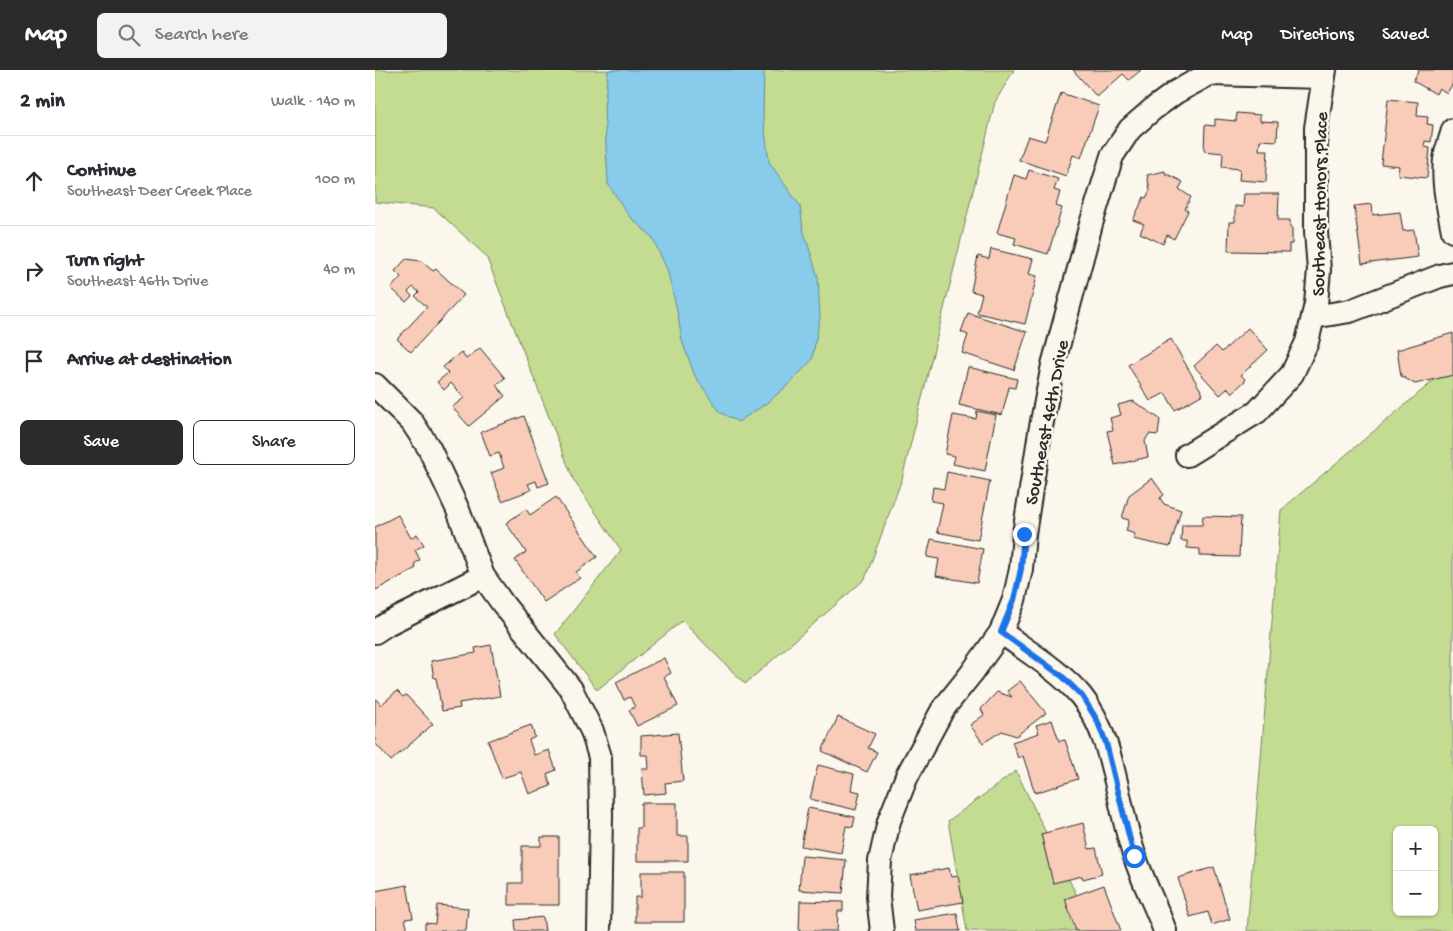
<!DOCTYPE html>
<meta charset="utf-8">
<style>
:root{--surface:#fff;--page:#f2f2f3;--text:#2b2b33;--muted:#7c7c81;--line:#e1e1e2;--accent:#2b2b2b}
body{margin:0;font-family:"Gochi Hand",sans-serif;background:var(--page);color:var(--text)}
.controls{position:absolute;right:15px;bottom:15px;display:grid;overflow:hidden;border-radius:8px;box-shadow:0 1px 4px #0004}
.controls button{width:45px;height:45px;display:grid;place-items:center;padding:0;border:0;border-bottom:1px solid var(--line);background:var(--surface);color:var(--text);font:25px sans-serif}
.stop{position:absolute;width:15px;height:15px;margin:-11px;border:4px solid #1a73e8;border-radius:50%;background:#fff}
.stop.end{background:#1a73e8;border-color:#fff;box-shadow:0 1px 5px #0008}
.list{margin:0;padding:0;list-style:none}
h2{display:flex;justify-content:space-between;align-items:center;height:65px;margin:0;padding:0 20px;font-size:21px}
h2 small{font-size:16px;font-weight:400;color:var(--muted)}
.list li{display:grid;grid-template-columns:32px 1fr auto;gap:15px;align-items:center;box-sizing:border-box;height:90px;padding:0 20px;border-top:1px solid var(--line)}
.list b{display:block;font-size:19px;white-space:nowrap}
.list p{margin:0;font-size:16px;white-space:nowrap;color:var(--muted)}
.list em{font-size:16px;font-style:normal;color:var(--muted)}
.actions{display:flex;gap:10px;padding:15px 20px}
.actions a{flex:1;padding:11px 0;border:1px solid var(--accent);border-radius:8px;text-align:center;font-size:18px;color:var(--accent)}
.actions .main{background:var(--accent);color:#fff}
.icon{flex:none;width:28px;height:28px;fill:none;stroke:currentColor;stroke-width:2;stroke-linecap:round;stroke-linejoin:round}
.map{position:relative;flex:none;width:1078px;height:861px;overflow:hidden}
header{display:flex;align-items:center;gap:30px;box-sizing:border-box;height:70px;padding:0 25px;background:var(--accent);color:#fff}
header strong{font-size:24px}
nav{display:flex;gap:28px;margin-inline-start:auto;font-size:18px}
.search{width:350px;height:45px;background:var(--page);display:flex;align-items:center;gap:12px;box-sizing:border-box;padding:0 18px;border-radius:8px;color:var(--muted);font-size:19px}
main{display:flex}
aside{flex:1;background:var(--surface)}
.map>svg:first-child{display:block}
.green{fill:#c3dc92;stroke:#77845e;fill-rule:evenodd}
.water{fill:#89cbea;stroke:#638b9e}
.building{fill:#f8ccb9;stroke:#2b2b2b}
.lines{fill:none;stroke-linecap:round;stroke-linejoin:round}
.minor-casing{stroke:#2b2b2b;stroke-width:26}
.minor{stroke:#fbf7ec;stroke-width:22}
.route{stroke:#1a73e8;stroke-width:6}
.labels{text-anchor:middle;stroke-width:5;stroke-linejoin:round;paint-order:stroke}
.street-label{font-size:19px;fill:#2b2b2b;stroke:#fbf7ec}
</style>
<header>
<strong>Map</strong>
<div class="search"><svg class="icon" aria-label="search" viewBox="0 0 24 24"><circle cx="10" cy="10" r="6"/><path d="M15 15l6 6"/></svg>Search here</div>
<nav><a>Map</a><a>Directions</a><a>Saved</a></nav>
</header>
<main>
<aside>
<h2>2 min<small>Walk · 140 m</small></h2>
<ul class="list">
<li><svg class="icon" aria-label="ahead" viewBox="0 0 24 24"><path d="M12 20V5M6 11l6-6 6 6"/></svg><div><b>Continue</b><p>Southeast Deer Creek Place</p></div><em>100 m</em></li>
<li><svg class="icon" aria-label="right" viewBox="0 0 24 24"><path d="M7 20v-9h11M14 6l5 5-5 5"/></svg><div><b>Turn right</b><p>Southeast 46th Drive</p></div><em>40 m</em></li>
<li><svg class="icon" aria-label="arrive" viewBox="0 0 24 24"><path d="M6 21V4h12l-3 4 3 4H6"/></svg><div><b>Arrive at destination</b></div></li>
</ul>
<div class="actions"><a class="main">Save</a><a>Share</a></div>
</aside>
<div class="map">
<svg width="1078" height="861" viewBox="0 0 1078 861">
<rect width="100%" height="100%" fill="#fbf7ec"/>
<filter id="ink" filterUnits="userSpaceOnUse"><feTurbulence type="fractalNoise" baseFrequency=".02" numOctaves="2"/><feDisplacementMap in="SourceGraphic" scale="10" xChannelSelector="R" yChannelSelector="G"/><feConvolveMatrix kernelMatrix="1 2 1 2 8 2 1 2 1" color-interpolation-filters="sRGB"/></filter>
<g filter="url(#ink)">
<g class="green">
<polygon points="0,0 639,0 620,32 527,409 490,509 370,614 307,551 222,620 180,564 246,480 199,411 111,186 59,138 0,132"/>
<path d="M 1078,294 L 1078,861 L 872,861 L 906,440 ZM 1022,760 L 1059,760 L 1059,842 L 1022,842 Z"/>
<polygon points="641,701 719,861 592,861 573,751"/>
</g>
<polygon class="water" points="233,0 389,0 388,45 394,92 425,136 428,159 443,207 445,247 437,290 412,316 389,335 363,352 345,342 320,306 307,271 302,240 292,199 277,167 254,146 233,114 229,39"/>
<g class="building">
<polygon points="698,0 766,0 754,10 748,4 722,27"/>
<polygon points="1044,0 1078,0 1078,13 1072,23 1064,18 1061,24 1038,11"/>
<polygon points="686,23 724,36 706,88 698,85 691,106 644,90 653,66 670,71"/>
<polygon points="1013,29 1043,32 1042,46 1053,47 1052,54 1058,55 1056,72 1050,71 1049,77 1055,78 1052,108 1023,105 1024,96 1006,94"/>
<polygon points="862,43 885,45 885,51 903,52 902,71 885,70 884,80 893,80 891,112 864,110 865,99 847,97 848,83 829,81 830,55 840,56 840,49 861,51"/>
<polygon points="654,100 683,109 679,120 685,122 681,136 687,138 673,184 639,174 641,168 622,163 639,105 651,109"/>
<polygon points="790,101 791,106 792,104 808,112 804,119 816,127 810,139 813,141 799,169 792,165 788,174 765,163 769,154 758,150 769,127 771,128 775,120 772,105"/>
<polygon points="869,124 904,124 903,150 915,150 915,158 917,158 917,174 914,174 914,182 853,181 854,152 860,152 860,136 868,137"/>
<polygon points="997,134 998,145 1025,142 1028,161 1039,160 1043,187 987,194 979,136"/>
<polygon points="616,179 658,189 654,204 662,206 650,254 602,243 607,224 596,221 603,186 614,189"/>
<polygon points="31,189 46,191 58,201 61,199 89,225 36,282 22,269 52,237 40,226 44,222 38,217 33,222 37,226 31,232 16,218 26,207 20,201"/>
<polygon points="593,243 652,262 639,300 587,283 593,265 586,262"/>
<polygon points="873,258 893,280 866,305 871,310 857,323 853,318 845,325 819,296 841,276 847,282"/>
<polygon points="1078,263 1078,305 1040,314 1026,306 1022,280"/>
<polygon points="796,269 828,324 800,340 790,323 775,331 753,295"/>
<polygon points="105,278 130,308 121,315 130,326 94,356 77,337 89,328 76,313 69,320 62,312 73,303 68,297 86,282 91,289"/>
<polygon points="593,297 642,309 640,318 634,317 627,345 584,335"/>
<polygon points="758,331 785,349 783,365 774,364 770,371 773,387 740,395 732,361 738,360 735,348 746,345 743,335"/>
<polygon points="602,341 621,345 610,401 578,394 580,386 570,384 578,345 601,349"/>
<polygon points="149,346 174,413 163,417 161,411 153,414 156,420 127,431 116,403 129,398 124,383 115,386 106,362"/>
<polygon points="572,402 615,411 603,470 562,462 568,433 556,431 558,417 569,419"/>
<polygon points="777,408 789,425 785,428 789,434 806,440 795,477 758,469 760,464 751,461 754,450 747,448 754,425"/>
<polygon points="181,427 222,487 201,502 205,508 169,532 140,490 151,482 131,453 151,439 155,445"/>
<polygon points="23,445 36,468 42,464 49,475 40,480 45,490 39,494 41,498 1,520 0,517 0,457"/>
<polygon points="828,446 866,447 864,487 825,486 825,479 812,478 812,471 806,471 807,455 827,455"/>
<polygon points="556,469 608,479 602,513 561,506 564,489 552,487"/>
<polygon points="116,575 125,626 84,633 85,638 67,641 61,608 59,608 56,591 101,583 100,578"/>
<polygon points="289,588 296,603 289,607 303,636 262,656 254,640 260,637 255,627 249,630 241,612"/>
<polygon points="645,611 671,643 641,666 627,661 608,673 595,655 609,645 606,639 622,622 637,627 632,621"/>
<polygon points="22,621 28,627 31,625 58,654 16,691 0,673 0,628 6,635"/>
<polygon points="463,647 500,664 493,678 502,682 492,702 447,681"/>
<polygon points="677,650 684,671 690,670 703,709 660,723 648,686 643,688 637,672 664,663 661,655"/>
<polygon points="156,655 160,667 154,670 159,685 174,680 181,700 172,704 176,716 154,724 146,702 127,708 113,671"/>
<polygon points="303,663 308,711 290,713 291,723 269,725 267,699 274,699 273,685 266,685 266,666"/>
<polygon points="443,695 479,704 476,720 485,722 481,740 435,729"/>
<polygon points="266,733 302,733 302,766 313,766 313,791 262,791 262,758 266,758"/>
<polygon points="433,738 480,747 478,757 471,756 466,783 426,776"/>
<polygon points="708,753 714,779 721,778 727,804 708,809 707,806 678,813 666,764"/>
<polygon points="166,767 184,767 184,835 134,835 134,813 147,813 147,776 166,776"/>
<polygon points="427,786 471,790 468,823 424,820"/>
<polygon points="839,797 855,849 837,855 833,842 815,847 803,808"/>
<polygon points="574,798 576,807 583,806 588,832 542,840 535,805"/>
<polygon points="266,802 309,802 309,852 260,852 260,827 266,827"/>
<polygon points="32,815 38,848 30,849 33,861 0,861 0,821"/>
<polygon points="729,815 746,861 701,861 690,829"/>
<polygon points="425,831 468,832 468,841 463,841 462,861 424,861"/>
<polygon points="62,835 93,838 91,861 50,861 50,853 60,854"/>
<polygon points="582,843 585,861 541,861 539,850"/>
<polygon points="168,847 170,861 141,861 140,850"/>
</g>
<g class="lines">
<defs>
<g id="minor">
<path d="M 1078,60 C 1076,68 1073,75 1071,83 C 1066,108 1073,136 1078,161"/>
<polyline points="938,247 975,241 1065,206 1078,203"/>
<polyline points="0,315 37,352 54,378 83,440 108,506 128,534 196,619 217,661 225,687 226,745 224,861"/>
<polyline points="812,385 882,342 917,304 932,272 941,234 944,200 941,162 941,58 950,0"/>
<polyline points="0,562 12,554 108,506"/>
<path d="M 626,562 C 653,582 684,600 706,626 C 740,667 742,737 760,787 C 768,812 781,836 790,861"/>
<polyline points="507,861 503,827 505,791 514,751 532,706 568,639 596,604 626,562 639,530 646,499 649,464 665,362 678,295 716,154 737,86 755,59 778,39 801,22 834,4 948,7"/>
</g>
</defs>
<use href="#minor" class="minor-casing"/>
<use href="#minor" class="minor"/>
</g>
</g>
<g class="lines" filter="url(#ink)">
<polyline class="route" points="649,464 646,499 639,530 626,562 687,606 707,626 722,650 731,673 759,786"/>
</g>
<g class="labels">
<g class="street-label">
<text transform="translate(943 134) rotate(-89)" y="7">Southeast Honors Place</text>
<text transform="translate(670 352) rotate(-79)" y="7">Southeast 46th Drive</text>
</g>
</g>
</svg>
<div class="controls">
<button>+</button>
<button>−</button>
</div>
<div class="stop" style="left:759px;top:786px"></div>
<div class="stop end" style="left:649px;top:464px"></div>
</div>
</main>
